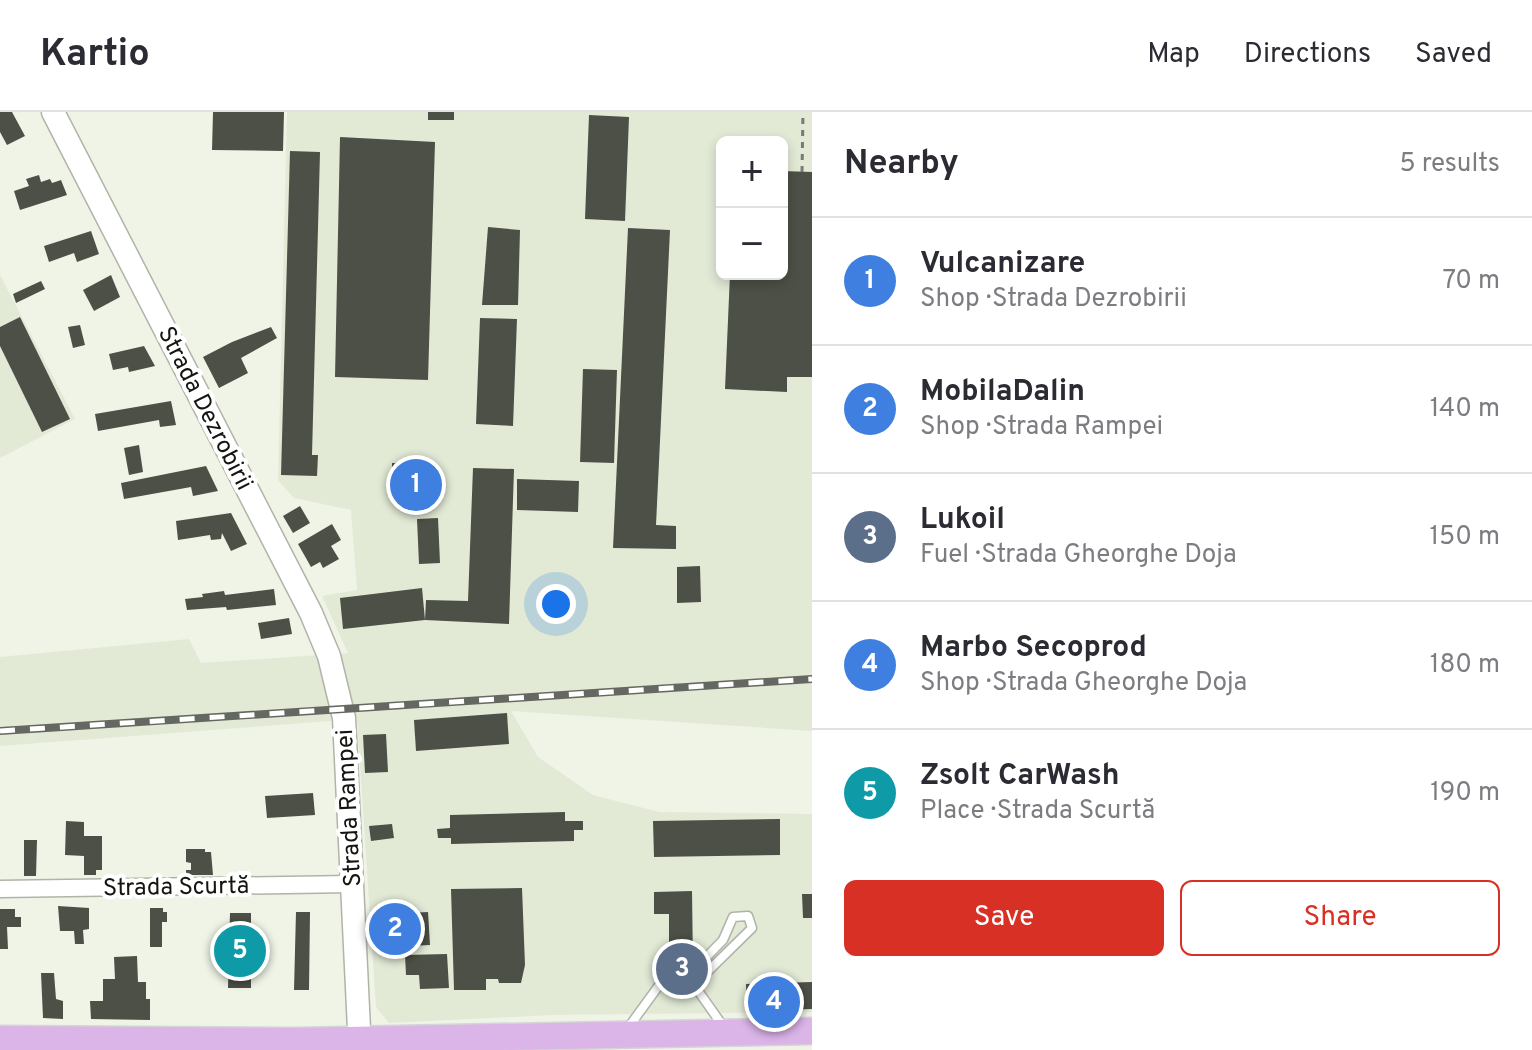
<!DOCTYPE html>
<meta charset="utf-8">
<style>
:root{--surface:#fff;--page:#f2f2f3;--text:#2b2b33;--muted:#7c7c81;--line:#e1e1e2;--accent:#d93025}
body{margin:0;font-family:Overpass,sans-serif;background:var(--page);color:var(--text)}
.controls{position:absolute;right:24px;top:24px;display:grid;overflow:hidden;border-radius:12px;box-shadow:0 4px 12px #0003}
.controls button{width:72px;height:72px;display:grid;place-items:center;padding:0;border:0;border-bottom:2px solid var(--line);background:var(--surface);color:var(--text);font:40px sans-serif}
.you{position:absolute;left:556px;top:492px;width:28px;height:28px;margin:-20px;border:6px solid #fff;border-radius:50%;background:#1a73e8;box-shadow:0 0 0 12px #1a73e833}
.badge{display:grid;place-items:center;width:52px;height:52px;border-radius:50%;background:var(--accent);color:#fff;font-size:26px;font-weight:700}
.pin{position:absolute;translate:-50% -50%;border:4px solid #fff;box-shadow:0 2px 8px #0006}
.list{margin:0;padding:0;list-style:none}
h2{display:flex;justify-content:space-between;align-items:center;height:104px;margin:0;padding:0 32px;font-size:34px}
h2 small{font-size:26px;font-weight:400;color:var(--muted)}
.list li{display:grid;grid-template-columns:52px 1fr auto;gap:24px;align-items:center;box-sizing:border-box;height:128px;padding:0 32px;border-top:2px solid var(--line)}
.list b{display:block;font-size:30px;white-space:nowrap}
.list p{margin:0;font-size:26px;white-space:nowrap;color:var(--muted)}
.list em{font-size:26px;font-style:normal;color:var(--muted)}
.actions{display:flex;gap:16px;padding:24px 32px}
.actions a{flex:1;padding:18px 0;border:2px solid var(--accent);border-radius:12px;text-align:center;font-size:28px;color:var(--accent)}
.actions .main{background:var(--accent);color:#fff}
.map{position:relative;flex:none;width:812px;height:938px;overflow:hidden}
header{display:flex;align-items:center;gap:48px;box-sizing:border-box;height:112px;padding:0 40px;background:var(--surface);border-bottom:2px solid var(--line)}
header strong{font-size:38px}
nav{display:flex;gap:44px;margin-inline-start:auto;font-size:28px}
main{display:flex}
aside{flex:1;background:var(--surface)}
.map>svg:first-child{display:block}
.built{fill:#e2ead6;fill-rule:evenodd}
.building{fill:#4c5046}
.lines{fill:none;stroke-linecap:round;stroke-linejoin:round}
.lane-casing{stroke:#b0b4a8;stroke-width:11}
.street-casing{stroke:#b0b4a8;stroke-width:19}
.secondary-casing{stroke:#b0b4a8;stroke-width:25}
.primary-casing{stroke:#d5d5d4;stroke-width:29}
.path{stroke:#777a72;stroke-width:3;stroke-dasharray:6 6;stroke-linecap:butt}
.lane{stroke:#fff;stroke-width:8}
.street{stroke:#fff;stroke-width:16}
.secondary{stroke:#fff;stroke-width:22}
.primary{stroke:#dbb4e8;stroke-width:26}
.rail-casing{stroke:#656860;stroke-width:8}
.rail{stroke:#fff;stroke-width:5;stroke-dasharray:15;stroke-linecap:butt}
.labels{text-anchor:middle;stroke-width:8;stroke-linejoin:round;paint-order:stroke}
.street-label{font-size:24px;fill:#141511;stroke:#fff}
</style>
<header>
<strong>Kartio</strong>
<nav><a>Map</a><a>Directions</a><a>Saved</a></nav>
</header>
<main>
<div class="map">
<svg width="812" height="938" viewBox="0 0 812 938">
<rect width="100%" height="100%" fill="#eff4e7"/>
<g class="built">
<path d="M 287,0 L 812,0 L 812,619 L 511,599 L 538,645 L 593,683 L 659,700 L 812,702 L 812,900 L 552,903 L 389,911 L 376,895 L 357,607 L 0,634 L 0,545 L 189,527 L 201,551 L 348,541 L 322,484 L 357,478 L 351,398 L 294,386 L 278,368 ZM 722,30 L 782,30 L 782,162 L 722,162 Z"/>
<polygon points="0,163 75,307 0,346"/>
</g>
<g class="building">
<polygon points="0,0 12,0 25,24 7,33 0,20"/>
<polygon points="213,0 284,0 283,39 212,38"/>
<rect x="428" y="0" width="26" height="8"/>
<polygon points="589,3 629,5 625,109 585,107"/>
<polygon points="340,25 435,30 428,268 335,265"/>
<polygon points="290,39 320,40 312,343 318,343 317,364 281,363"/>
<polygon points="782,59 812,60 812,265 787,265 787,280 725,277 730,162 782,162"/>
<polygon points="39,63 41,70 50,67 52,71 61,68 67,83 20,98 14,79 29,74 26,67"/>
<polygon points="488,115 520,118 518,193 482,193"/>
<polygon points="628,116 670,118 656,413 676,414 676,437 613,436"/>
<polygon points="91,119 99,142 77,150 74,141 49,150 44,134"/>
<polygon points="111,163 120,185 94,199 83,178"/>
<polygon points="41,169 45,177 16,191 13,182"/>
<polygon points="20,205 70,307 42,320 0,234 0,215"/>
<polygon points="480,206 517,207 513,314 476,312"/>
<polygon points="80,213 85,233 73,236 68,215"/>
<polygon points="271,215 277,226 241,246 248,261 219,276 203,245 232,230"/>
<polygon points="144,234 155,254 129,260 128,255 113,258 109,242"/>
<polygon points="583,257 617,258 614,351 580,350"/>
<polygon points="171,289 176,313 160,315 159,308 98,319 95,302"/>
<polygon points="139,333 143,360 129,363 124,336"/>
<polygon points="392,351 422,352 422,363 432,363 431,392 414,392 415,381 392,380"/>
<polygon points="206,354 218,379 193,384 191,375 124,387 121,371"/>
<polygon points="473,356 514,357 509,512 425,508 343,517 340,486 422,476 425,508 426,488 468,489"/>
<polygon points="517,367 579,369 578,400 517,398"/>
<polygon points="300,394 310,411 293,421 283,404"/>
<polygon points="231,401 247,432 231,439 222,421 221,427 211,428 210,423 178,428 176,409"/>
<polygon points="438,406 440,451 419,452 417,407"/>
<polygon points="332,412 341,428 331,434 339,447 323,456 320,450 311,455 298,432"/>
<polygon points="700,454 701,490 677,491 677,455"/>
<polygon points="274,477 276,493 227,498 226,495 187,498 185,487 203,485 202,482 224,479 225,483"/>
<polygon points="289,506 292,522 261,527 258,511"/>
<polygon points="507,601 509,632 416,639 414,608"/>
<polygon points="386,622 388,660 365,661 363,623"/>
<polygon points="313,681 315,703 267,706 265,684"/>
<polygon points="565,700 565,709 583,709 583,718 574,718 574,729 451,732 451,726 438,726 437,717 450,716 450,703"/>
<polygon points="780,707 780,743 654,745 653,709"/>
<polygon points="66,709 84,710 84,724 102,724 102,758 96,758 96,763 84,763 84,744 65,743"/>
<polygon points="392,712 394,726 371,729 369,714"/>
<polygon points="24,728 37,728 36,764 24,764"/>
<polygon points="186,737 205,737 205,740 211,740 213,763 186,763 186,758 191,758 191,751 186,750"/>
<polygon points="522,776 525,853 521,871 499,871 498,867 486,867 486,878 454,878 451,777"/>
<polygon points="692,779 693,852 669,852 669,802 654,802 654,780"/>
<polygon points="802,782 812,782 812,806 803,806"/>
<polygon points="58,794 89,796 89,817 83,818 84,832 75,832 74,819 60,819"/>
<polygon points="150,796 163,796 163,800 167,800 167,810 162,810 162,835 150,835"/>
<polygon points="0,797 15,797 15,805 21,805 21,815 7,815 8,837 0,837"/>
<polygon points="296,800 310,800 309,878 294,878"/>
<polygon points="428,800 430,833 390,835 388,802"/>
<polygon points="230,801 251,801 251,876 228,876"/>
<polygon points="447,842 449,876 420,877 419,863 406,863 405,843"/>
<polygon points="137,844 138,870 146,870 146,887 150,887 150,908 91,907 90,889 103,889 103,867 115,867 114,845"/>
<polygon points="41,861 54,861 56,887 63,889 63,907 43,906"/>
<polygon points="812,870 812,897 747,899 746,872"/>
</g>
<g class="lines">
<defs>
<g id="lane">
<polyline points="660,872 665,847 685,846 694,873 752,816 748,804 733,805 723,828 690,862"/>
<polyline points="628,916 660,872 694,873 723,914"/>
</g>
<polyline id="street" points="0,777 352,772"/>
<polyline id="secondary" points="53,0 311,501 329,544 344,606 360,938"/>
<polyline id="primary" points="0,927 296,929 812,919"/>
</defs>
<use href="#lane" class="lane-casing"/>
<use href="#street" class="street-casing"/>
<use href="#secondary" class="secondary-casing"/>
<use href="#primary" class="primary-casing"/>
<polyline class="path" points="802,60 803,0"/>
<use href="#lane" class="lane"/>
<use href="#street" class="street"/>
<use href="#secondary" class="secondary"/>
<use href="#primary" class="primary"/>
<defs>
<polyline id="rail" points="0,619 812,567"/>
</defs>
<use href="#rail" class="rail-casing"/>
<use href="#rail" class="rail"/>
</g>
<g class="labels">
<g class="street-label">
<text transform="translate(206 296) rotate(63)" y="8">Strada Dezrobirii</text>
<text transform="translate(348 696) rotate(-93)" y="8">Strada Rampei</text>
<text transform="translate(176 774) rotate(-1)" y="8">Strada Scurtă</text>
</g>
</g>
</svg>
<div class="controls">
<button>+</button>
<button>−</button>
</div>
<div class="you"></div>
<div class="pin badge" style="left:416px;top:373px;background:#3f7fe0">1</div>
<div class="pin badge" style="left:395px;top:817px;background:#3f7fe0">2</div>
<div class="pin badge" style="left:682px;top:857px;background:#5c6f8a">3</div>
<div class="pin badge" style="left:774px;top:890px;background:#3f7fe0">4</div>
<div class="pin badge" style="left:240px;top:839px;background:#0f9aa8">5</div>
</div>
<aside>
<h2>Nearby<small>5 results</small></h2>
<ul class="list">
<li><span class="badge" style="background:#3f7fe0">1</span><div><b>Vulcanizare</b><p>Shop · Strada Dezrobirii</p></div><em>70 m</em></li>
<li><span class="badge" style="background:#3f7fe0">2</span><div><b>MobilaDalin</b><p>Shop · Strada Rampei</p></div><em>140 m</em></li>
<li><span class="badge" style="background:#5c6f8a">3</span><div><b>Lukoil</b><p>Fuel · Strada Gheorghe Doja</p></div><em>150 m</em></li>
<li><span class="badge" style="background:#3f7fe0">4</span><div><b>Marbo Secoprod</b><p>Shop · Strada Gheorghe Doja</p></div><em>180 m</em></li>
<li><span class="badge" style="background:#0f9aa8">5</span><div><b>Zsolt CarWash</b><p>Place · Strada Scurtă</p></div><em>190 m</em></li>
</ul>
<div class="actions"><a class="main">Save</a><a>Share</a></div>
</aside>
</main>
